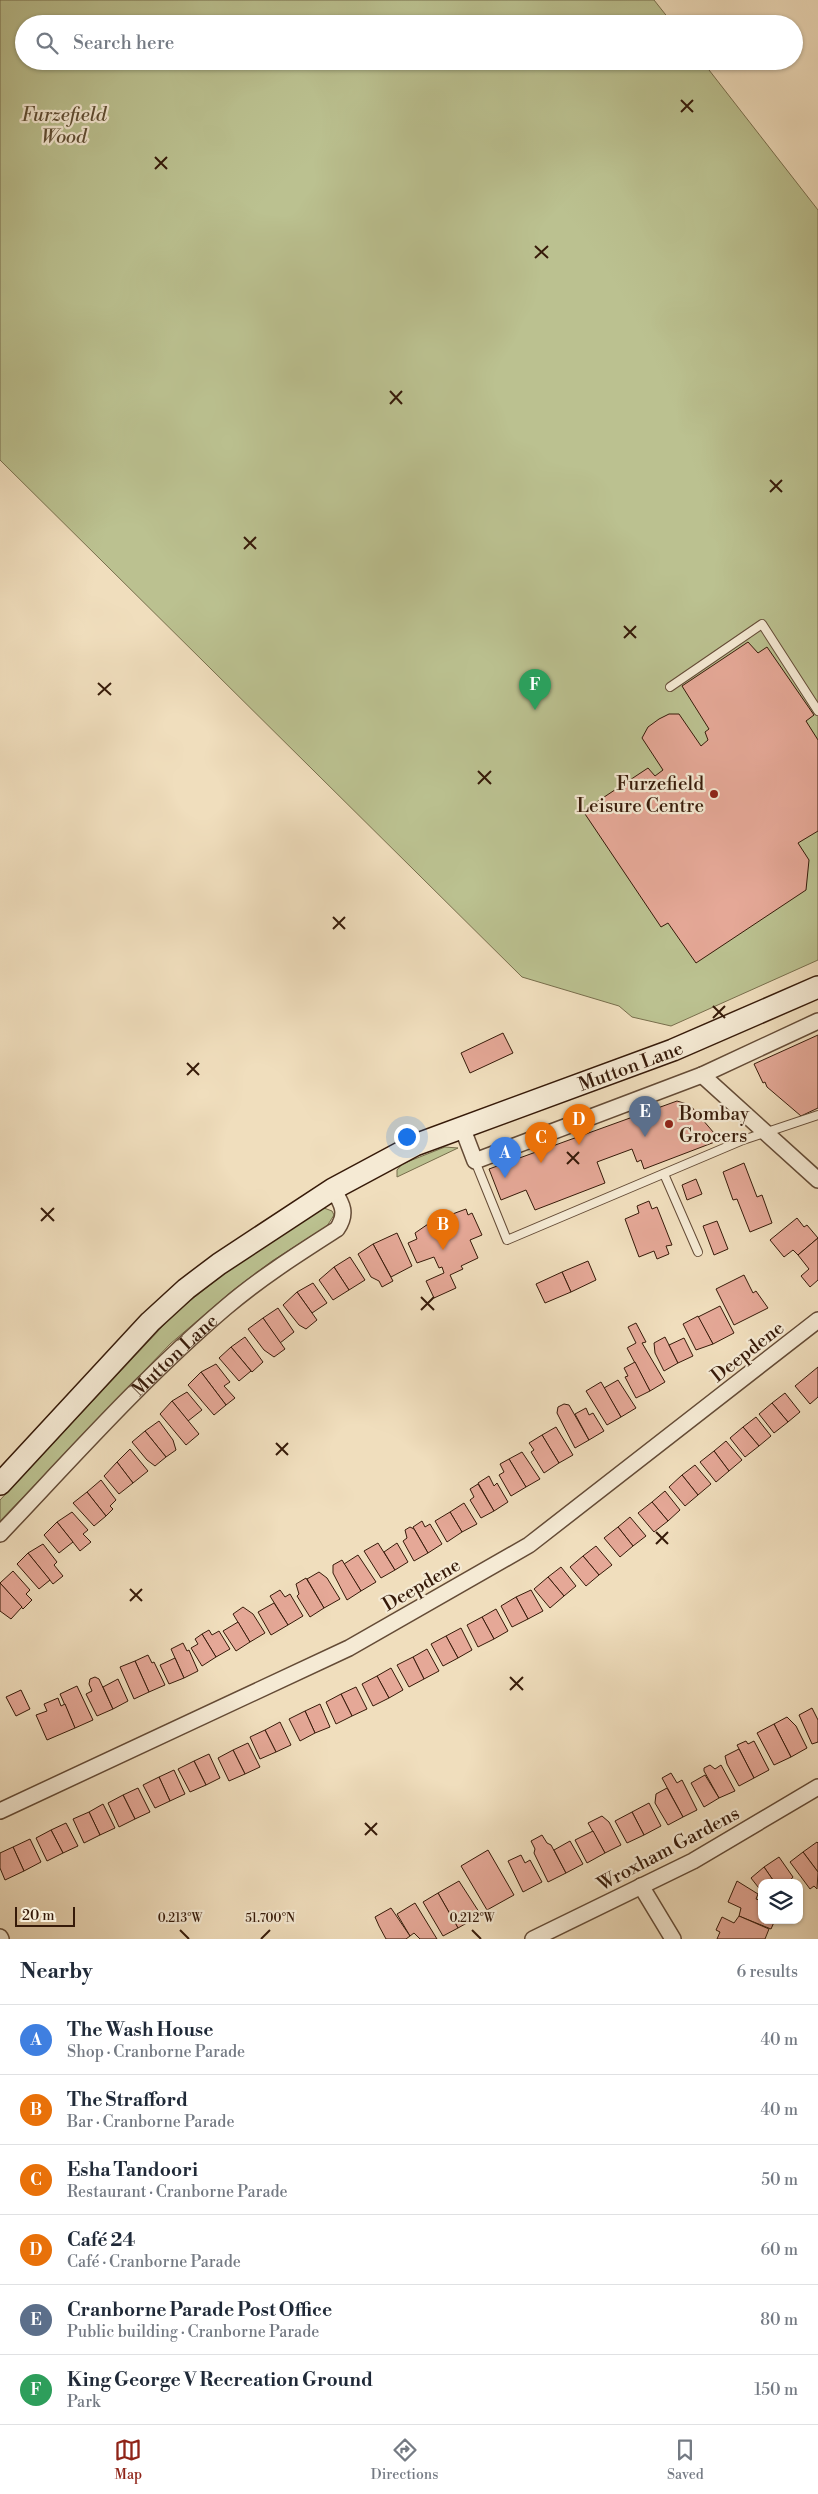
<!DOCTYPE html>
<meta charset="utf-8">
<style>
:root{--surface:#fff;--page:#f6f6f7;--text:#1f2937;--muted:#747a83;--line:#e0e1e3;--accent:#8f2418}
body{margin:0;font-family:"Libre Bodoni",serif;background:var(--page);color:var(--text)}
.controls{position:absolute;right:15px;bottom:15px;display:grid;overflow:hidden;border-radius:10px;box-shadow:0 1px 4px #0004}
.controls button{width:45px;height:45px;display:grid;place-items:center;padding:0;border:0;border-bottom:1px solid var(--line);background:var(--surface);color:var(--text);font:25px sans-serif}
.scale{position:absolute;left:15px;bottom:12px;width:60px;box-sizing:border-box;padding-left:5px;border:2px solid #361a09;border-top:0;font-size:14px;line-height:18px;white-space:nowrap;color:#361a09;-webkit-text-stroke:4px #f5ead4;paint-order:stroke}
.you{position:absolute;left:406px;top:1136px;width:18px;height:18px;margin:-12px;border:4px solid #fff;border-radius:50%;background:#1a73e8;box-shadow:0 0 0 8px #1a73e833}
.badge{display:grid;place-items:center;width:32px;height:32px;border-radius:50%;background:var(--accent);color:#fff;font-size:16px;font-weight:700}
.pin{position:absolute;translate:-50% -41px;filter:drop-shadow(0 1px 2px #0008)}
.pin::after{content:'';position:absolute;top:26px;width:18px;height:15px;background:inherit;clip-path:polygon(0 0,100% 0,50% 100%)}
.list{margin:0;padding:0;list-style:none}
h2{display:flex;justify-content:space-between;align-items:center;height:65px;margin:0;padding:0 20px;font-size:21px}
h2 small{font-size:16px;font-weight:400;color:var(--muted)}
.list li{display:grid;grid-template-columns:32px 1fr auto;gap:15px;align-items:center;box-sizing:border-box;height:70px;padding:0 20px;border-top:1px solid var(--line)}
.list b{display:block;font-size:19px;white-space:nowrap}
.list p{margin:0;font-size:16px;white-space:nowrap;color:var(--muted)}
.list em{font-size:16px;font-style:normal;color:var(--muted)}
.icon{flex:none;width:28px;height:28px;fill:none;stroke:currentColor;stroke-width:2;stroke-linecap:round;stroke-linejoin:round}
.map{position:relative;flex:none;width:818px;height:1939px;overflow:hidden}
.search{position:absolute;background:var(--surface);box-shadow:0 1px 4px #0004;left:15px;right:15px;top:15px;height:55px;display:flex;align-items:center;gap:12px;box-sizing:border-box;padding:0 18px;border-radius:28px;color:var(--muted);font-size:19px}
.sheet{height:485px;background:var(--surface)}
nav{display:flex;justify-content:space-around;align-items:center;box-sizing:border-box;height:70px;border-top:1px solid var(--line);background:var(--surface);font-size:14px;color:var(--muted)}
nav a{display:grid;justify-items:center;gap:2px}
nav .on{color:var(--accent)}
.map>svg:first-child{display:block}
.green{fill:#bbc190;stroke:#786e4c}
.building{fill:#e5a897;stroke:#361a09}
.lines{fill:none;stroke-linecap:round;stroke-linejoin:round}
.service-casing{stroke:#644b36;stroke-width:10}
.minor-casing{stroke:#644b36;stroke-width:18}
.secondary-casing{stroke:#361a09;stroke-width:24}
.service{stroke:#f5ead4;stroke-width:8}
.minor{stroke:#f5ead4;stroke-width:15}
.secondary{stroke:#f5ead4;stroke-width:21}
.ticks{fill:none;stroke:#361a09;stroke-width:2}
.poi-dot{fill:#8f2418;stroke:#f5ead4;stroke-width:2}
.labels{text-anchor:middle;stroke-width:4.5;stroke-linejoin:round;paint-order:stroke}
.park-label{font-size:19px;font-style:italic;fill:#5e4c32;stroke:#f5ead4}
.poi-label{font-size:19px;fill:#361a09;stroke:#f5ead4;text-anchor:end}
.street-label{font-size:19px;fill:#361a09;stroke:#f5ead4}
.ticks-label{font-size:12px;text-anchor:middle;fill:#361a09;stroke:#f5ead4;stroke-width:4.5;stroke-linejoin:round;paint-order:stroke}
</style>
<div class="map">
<svg width="818" height="1939" viewBox="0 0 818 1939">
<rect width="100%" height="100%" fill="#f0debd"/>
<filter id="stains"><feTurbulence type="fractalNoise" baseFrequency=".004" numOctaves="4"/><feColorMatrix values="0 0 0 0 .2 0 0 0 0 .09 0 0 0 0 .02 0 0 0 .5 -.17"/></filter>
<radialGradient id="worn" r=".72"><stop offset=".6" stop-color="#630" stop-opacity="0"/><stop offset="1" stop-color="#630" stop-opacity=".3"/></radialGradient>
<g class="green">
<polygon points="0,0 654,0 673,24 24,24 24,61 702,61 818,210 818,960 671,1026 632,1017 619,1006 522,977 0,460"/>
<polygon points="445,1147 458,1148 397,1177 397,1170 402,1164"/>
<polygon points="324,1208 332,1211 334,1215 327,1226 272,1261 232,1291 170,1344 0,1521 0,1500 176,1312 230,1269"/>
</g>
<g class="building">
<polygon points="748,642 758,653 767,647 814,715 806,721 818,740 818,831 798,843 809,860 806,890 696,963 668,923 661,927 583,811 648,768 655,776 663,770 642,738 648,727 659,719 669,714 679,714 701,746 708,740 705,732 709,729 682,686"/>
<polygon points="503,1033 513,1053 470,1073 461,1053"/>
<polygon points="818,1035 818,1108 801,1116 767,1087 765,1082 763,1083 754,1064"/>
<polygon points="677,1101 690,1105 720,1140 644,1169 641,1160 637,1162 632,1149 597,1162 605,1183 535,1210 526,1190 501,1200 489,1169"/>
<polygon points="744,1163 757,1197 762,1195 772,1223 750,1232 737,1199 733,1200 723,1172"/>
<polygon points="696,1179 702,1194 687,1200 682,1185"/>
<polygon points="649,1201 652,1209 657,1207 672,1245 666,1246 669,1254 657,1259 654,1251 639,1257 625,1219 639,1213 637,1206"/>
<polygon points="466,1209 468,1215 472,1213 482,1235 470,1240 478,1258 461,1266 463,1269 450,1275 456,1288 434,1298 426,1281 444,1273 442,1267 439,1268 434,1257 417,1263 408,1243 417,1239 415,1233 431,1222"/>
<polygon points="797,1218 804,1227 807,1225 818,1238 798,1255 793,1250 784,1257 770,1240"/>
<polygon points="717,1221 728,1249 714,1255 703,1226"/>
<polygon points="397,1233 412,1266 391,1277 373,1244"/>
<polygon points="818,1238 818,1280 810,1287 801,1276 809,1269 798,1255"/>
<polygon points="373,1244 393,1281 382,1287 379,1281 371,1277 358,1254"/>
<polygon points="350,1257 365,1280 349,1290 334,1267"/>
<polygon points="588,1261 596,1280 571,1292 562,1272"/>
<polygon points="334,1267 349,1290 333,1300 319,1280"/>
<polygon points="562,1272 571,1292 545,1303 536,1284"/>
<polygon points="744,1275 753,1293 756,1291 768,1308 734,1325 716,1289"/>
<polygon points="313,1283 327,1303 312,1313 297,1292"/>
<polygon points="297,1292 317,1320 306,1329 299,1325 283,1305"/>
<polygon points="720,1306 734,1333 713,1344 698,1317"/>
<polygon points="278,1308 294,1332 280,1343 263,1318"/>
<polygon points="698,1316 713,1344 696,1350 683,1324"/>
<polygon points="263,1318 285,1349 274,1357 264,1350 248,1329"/>
<polygon points="636,1323 646,1342 642,1343 665,1382 650,1391 627,1348 636,1343 628,1327"/>
<polygon points="245,1337 263,1362 252,1372 231,1347"/>
<polygon points="665,1337 678,1363 664,1371 655,1353 654,1343"/>
<polygon points="684,1338 693,1356 678,1363 669,1345"/>
<polygon points="231,1347 251,1371 239,1381 219,1358"/>
<polygon points="635,1362 650,1391 636,1398 625,1377 628,1376 624,1368"/>
<polygon points="216,1364 230,1382 224,1386 235,1398 226,1405 201,1372"/>
<polygon points="818,1367 818,1397 810,1404 795,1386"/>
<polygon points="201,1372 226,1405 214,1415 188,1385"/>
<polygon points="618,1380 636,1408 621,1417 604,1388"/>
<polygon points="601,1382 621,1417 607,1425 586,1391"/>
<polygon points="187,1392 202,1410 188,1421 172,1401"/>
<polygon points="785,1393 800,1412 788,1422 772,1403"/>
<polygon points="172,1401 199,1434 186,1445 160,1414"/>
<polygon points="772,1403 788,1422 774,1433 759,1414"/>
<polygon points="564,1404 569,1405 589,1440 575,1448 557,1413 558,1407"/>
<polygon points="586,1408 589,1415 593,1413 604,1431 589,1440 575,1414"/>
<polygon points="756,1417 771,1436 759,1446 743,1427"/>
<polygon points="159,1421 173,1440 176,1450 166,1457 145,1431"/>
<polygon points="556,1427 573,1455 559,1463 542,1435"/>
<polygon points="743,1427 759,1446 745,1457 730,1438"/>
<polygon points="145,1431 166,1457 155,1466 147,1460 132,1442"/>
<polygon points="542,1435 559,1463 544,1473 531,1452 534,1450 529,1443"/>
<polygon points="726,1441 742,1460 729,1471 714,1451"/>
<polygon points="130,1449 148,1471 133,1483 117,1462"/>
<polygon points="714,1451 729,1471 716,1482 700,1462"/>
<polygon points="522,1452 540,1479 526,1487 509,1459"/>
<polygon points="509,1459 526,1487 511,1496 499,1475 504,1472 500,1464"/>
<polygon points="117,1462 133,1483 119,1494 104,1476"/>
<polygon points="695,1465 711,1484 698,1495 682,1475"/>
<polygon points="682,1475 698,1495 685,1506 669,1487"/>
<polygon points="489,1476 494,1486 497,1483 508,1502 494,1511 478,1483"/>
<polygon points="101,1480 116,1500 110,1506 113,1509 106,1516 87,1492"/>
<polygon points="478,1484 494,1511 481,1518 470,1500 474,1497 470,1489"/>
<polygon points="665,1491 680,1510 668,1521 652,1502"/>
<polygon points="87,1492 106,1516 94,1526 73,1503"/>
<polygon points="652,1502 668,1521 654,1532 638,1513"/>
<polygon points="464,1503 477,1524 462,1532 450,1512"/>
<polygon points="72,1512 88,1530 83,1534 91,1542 80,1551 57,1522"/>
<polygon points="450,1512 462,1532 447,1542 435,1521"/>
<polygon points="630,1517 646,1536 633,1546 618,1527"/>
<polygon points="422,1521 425,1527 430,1524 442,1544 428,1553 413,1527"/>
<polygon points="57,1522 73,1542 59,1553 44,1535"/>
<polygon points="410,1527 414,1529 428,1553 414,1561 403,1541 407,1538 405,1530"/>
<polygon points="618,1527 633,1546 620,1557 604,1538"/>
<polygon points="378,1543 395,1570 381,1578 364,1551"/>
<polygon points="397,1543 408,1562 395,1570 384,1552"/>
<polygon points="43,1544 57,1562 54,1565 63,1576 53,1584 28,1553"/>
<polygon points="596,1546 612,1565 599,1575 583,1556"/>
<polygon points="28,1553 50,1580 39,1589 17,1564"/>
<polygon points="358,1555 376,1582 361,1591 344,1564"/>
<polygon points="583,1556 599,1575 586,1586 570,1567"/>
<polygon points="342,1560 361,1591 347,1600 333,1573 333,1565"/>
<polygon points="561,1567 576,1586 564,1596 548,1577"/>
<polygon points="13,1571 30,1590 26,1594 32,1600 23,1609 0,1583"/>
<polygon points="319,1572 327,1578 340,1599 324,1608 307,1579"/>
<polygon points="548,1577 564,1596 550,1608 534,1589"/>
<polygon points="306,1578 324,1608 310,1617 297,1596 299,1594 296,1584"/>
<polygon points="0,1583 22,1607 11,1619 0,1611"/>
<polygon points="280,1590 285,1597 290,1594 303,1616 288,1625 270,1596"/>
<polygon points="531,1590 543,1611 528,1619 516,1597"/>
<polygon points="516,1597 528,1619 512,1627 501,1606"/>
<polygon points="274,1603 288,1625 271,1635 258,1612"/>
<polygon points="243,1607 253,1614 265,1633 250,1642 233,1614"/>
<polygon points="496,1609 508,1631 494,1639 482,1617"/>
<polygon points="482,1617 494,1639 478,1647 467,1625"/>
<polygon points="238,1622 250,1642 236,1651 223,1631"/>
<polygon points="461,1628 472,1650 458,1658 446,1636"/>
<polygon points="209,1630 212,1635 219,1631 230,1649 216,1657 202,1634"/>
<polygon points="202,1634 216,1657 202,1666 191,1648 198,1644 195,1639"/>
<polygon points="446,1636 458,1658 443,1666 431,1644"/>
<polygon points="183,1643 187,1651 189,1650 198,1671 184,1678 171,1649"/>
<polygon points="427,1649 439,1671 424,1679 413,1657"/>
<polygon points="148,1655 152,1663 154,1662 165,1685 149,1692 135,1661"/>
<polygon points="413,1657 424,1679 409,1687 397,1665"/>
<polygon points="175,1658 184,1678 169,1684 160,1665"/>
<polygon points="135,1661 149,1692 134,1699 120,1667"/>
<polygon points="391,1668 403,1690 389,1698 377,1676"/>
<polygon points="377,1676 389,1698 373,1706 362,1684"/>
<polygon points="95,1677 99,1679 113,1709 97,1716 86,1694 92,1691 89,1684 90,1679"/>
<polygon points="118,1679 128,1701 113,1709 103,1687"/>
<polygon points="77,1686 93,1720 75,1728 60,1694"/>
<polygon points="356,1687 367,1709 352,1716 341,1694"/>
<polygon points="21,1690 30,1709 16,1716 6,1697"/>
<polygon points="341,1694 352,1716 336,1724 326,1702"/>
<polygon points="58,1698 61,1706 65,1704 75,1728 47,1740 36,1715 47,1711 44,1704"/>
<polygon points="320,1704 330,1727 315,1733 305,1711"/>
<polygon points="812,1708 818,1720 818,1742 812,1744 799,1715"/>
<polygon points="305,1711 315,1733 300,1741 289,1719"/>
<polygon points="787,1717 796,1726 807,1748 791,1757 774,1724"/>
<polygon points="280,1722 291,1745 276,1752 265,1730"/>
<polygon points="774,1724 791,1757 774,1765 757,1733"/>
<polygon points="265,1730 276,1752 260,1759 250,1737"/>
<polygon points="746,1741 748,1744 754,1741 769,1770 754,1778 737,1745"/>
<polygon points="248,1743 260,1767 245,1774 233,1750"/>
<polygon points="739,1749 754,1778 739,1786 727,1764 725,1756"/>
<polygon points="233,1750 245,1774 229,1781 218,1758"/>
<polygon points="209,1754 220,1778 206,1785 194,1761"/>
<polygon points="194,1761 206,1785 190,1792 178,1769"/>
<polygon points="710,1765 715,1769 721,1765 735,1791 719,1798 704,1771 704,1768"/>
<polygon points="174,1770 185,1794 170,1801 159,1777"/>
<polygon points="671,1773 677,1783 682,1780 697,1810 683,1817 662,1778"/>
<polygon points="705,1775 719,1798 704,1807 691,1783"/>
<polygon points="159,1777 170,1801 155,1808 143,1785"/>
<polygon points="138,1788 150,1812 135,1819 123,1795"/>
<polygon points="667,1788 683,1817 668,1825 655,1803 656,1794"/>
<polygon points="123,1795 135,1819 119,1827 108,1803"/>
<polygon points="649,1803 661,1826 644,1835 632,1812"/>
<polygon points="103,1804 115,1828 100,1835 89,1812"/>
<polygon points="89,1812 100,1835 84,1843 73,1819"/>
<polygon points="632,1812 644,1835 627,1843 615,1821"/>
<polygon points="602,1816 609,1822 621,1845 605,1853 588,1823"/>
<polygon points="66,1823 78,1846 63,1853 51,1830"/>
<polygon points="51,1830 63,1853 47,1861 36,1838"/>
<polygon points="593,1831 605,1853 587,1863 575,1840"/>
<polygon points="542,1835 547,1843 551,1845 566,1873 548,1882 534,1853 535,1849 531,1841"/>
<polygon points="30,1839 41,1862 24,1871 13,1847"/>
<polygon points="570,1841 583,1864 566,1873 554,1850"/>
<polygon points="817,1842 818,1843 818,1872 803,1852"/>
<polygon points="13,1847 24,1871 5,1880 0,1868 0,1853"/>
<polygon points="488,1850 514,1895 487,1910 461,1866"/>
<polygon points="803,1852 818,1872 817,1889 814,1886 810,1889 790,1862"/>
<polygon points="521,1855 525,1863 530,1860 542,1882 523,1892 508,1861"/>
<polygon points="779,1857 793,1877 788,1883 775,1883 764,1867"/>
<polygon points="764,1867 775,1883 762,1883 762,1892 751,1878"/>
<polygon points="459,1881 481,1915 458,1928 438,1893"/>
<polygon points="737,1881 758,1894 756,1899 762,1901 762,1920 775,1920 771,1929 739,1916 741,1908 728,1902"/>
<polygon points="438,1893 458,1928 443,1936 423,1902"/>
<polygon points="415,1903 437,1939 420,1939 414,1933 410,1936 397,1914"/>
<polygon points="391,1908 410,1936 406,1939 386,1939 379,1926 375,1917"/>
<polygon points="739,1916 769,1929 765,1939 717,1939 720,1932 716,1930 722,1917 734,1923"/>
</g>
<g class="lines">
<defs>
<g id="service">
<polyline points="670,687 762,624 818,711"/>
<polyline points="475,1161 507,1240 743,1140 818,1115"/>
<polyline points="664,1174 698,1252"/>
</g>
<g id="minor">
<polyline points="702,1075 818,1180"/>
<polyline points="462,1127 475,1161 702,1075 818,1021"/>
<path id="s1" d="M 0,1534 C 73,1457 144,1377 225,1308 C 260,1278 298,1254 337,1229 C 348,1213 342,1204 333,1189"/>
<polyline points="0,1811 349,1648 529,1545 818,1320"/>
<polyline points="641,1886 673,1939"/>
<polyline points="0,1937 1,1939"/>
<polyline points="533,1939 693,1861 818,1787"/>
</g>
<g id="secondary">
<path id="s2" d="M 0,1484 L 150,1322 L 186,1289 L 219,1264 L 333,1189 L 415,1145 L 673,1050 L 818,987"/>
</g>
</defs>
<use href="#service" class="service-casing"/>
<use href="#minor" class="minor-casing"/>
<use href="#secondary" class="secondary-casing"/>
<use href="#service" class="service"/>
<use href="#minor" class="minor"/>
<use href="#secondary" class="secondary"/>
</g>
<path class="ticks" d="M 681,100 L 693,112M 681,112 L 693,100M 155,157 L 167,169M 155,169 L 167,157M 535,246 L 548,258M 535,258 L 548,246M 390,391 L 402,404M 390,404 L 402,391M 770,480 L 782,492M 770,492 L 782,480M 244,537 L 256,549M 244,549 L 256,537M 624,626 L 636,638M 624,638 L 636,626M 98,683 L 111,695M 98,695 L 111,683M 478,771 L 491,784M 478,784 L 491,771M 333,917 L 345,929M 333,929 L 345,917M 713,1006 L 725,1018M 713,1018 L 725,1006M 187,1063 L 199,1075M 187,1075 L 199,1063M 567,1152 L 579,1164M 567,1164 L 579,1152M 41,1208 L 54,1221M 41,1221 L 54,1208M 421,1297 L 434,1310M 421,1310 L 434,1297M 276,1443 L 288,1455M 276,1455 L 288,1443M 656,1532 L 668,1544M 656,1544 L 668,1532M 130,1589 L 142,1601M 130,1601 L 142,1589M 510,1677 L 523,1690M 510,1690 L 523,1677M 365,1823 L 377,1835M 365,1835 L 377,1823M 180,1930 L 189,1939M 472,1930 L 481,1939M 261,1939 L 270,1930"/>
<g class="poi-dot">
<circle cx="714" cy="794" r="5"/>
<circle cx="669" cy="1124" r="5"/>
</g>
<g class="labels">
<g class="park-label">
<text x="64" y="121">Furzefield<tspan x="64" dy="22">Wood</tspan></text>
</g>
<g class="poi-label">
<text x="704" y="790">Furzefield<tspan x="704" dy="22">Leisure Centre</tspan></text>
<text x="679" y="1120" text-anchor="start">Bombay<tspan x="679" dy="22">Grocers</tspan></text>
</g>
<g class="street-label">
<text dy="7" stroke="none"><textPath href="#s2" startOffset="770">Mutton Lane</textPath></text>
<text transform="translate(747 1351) rotate(-38)" y="7">Deepdene</text>
<text dy="7" stroke="none"><textPath href="#s1" startOffset="250">Mutton Lane</textPath></text>
<text transform="translate(421 1584) rotate(-30)" y="7">Deepdene</text>
<text transform="translate(668 1848) rotate(-28)" y="7">Wroxham Gardens</text>
</g>
</g>
<g class="ticks-label">
<text x="180" y="1922">0.213°W</text>
<text x="270" y="1922">51.700°N</text>
<text x="472" y="1922">0.212°W</text>
</g>
<rect width="100%" height="100%" filter="url(#stains)"/>
<rect width="100%" height="100%" fill="url(#worn)"/>
</svg>
<div class="controls">
<button><svg class="icon" aria-label="layers" viewBox="0 0 24 24"><path d="M12 4l9 5-9 5-9-5zM3 14l9 5 9-5"/></svg></button>
</div>
<div class="scale">20 m</div>
<div class="you"></div>
<div class="pin badge" style="left:505px;top:1178px;background:#3f7fe0">A</div>
<div class="pin badge" style="left:443px;top:1250px;background:#e8710a">B</div>
<div class="pin badge" style="left:541px;top:1163px;background:#e8710a">C</div>
<div class="pin badge" style="left:579px;top:1145px;background:#e8710a">D</div>
<div class="pin badge" style="left:645px;top:1137px;background:#5c6f8a">E</div>
<div class="pin badge" style="left:535px;top:710px;background:#2e9e5b">F</div>
<div class="search"><svg class="icon" aria-label="search" viewBox="0 0 24 24"><circle cx="10" cy="10" r="6"/><path d="M15 15l6 6"/></svg>Search here</div>
</div>
<section class="sheet">
<h2>Nearby<small>6 results</small></h2>
<ul class="list">
<li><span class="badge" style="background:#3f7fe0">A</span><div><b>The Wash House</b><p>Shop · Cranborne Parade</p></div><em>40 m</em></li>
<li><span class="badge" style="background:#e8710a">B</span><div><b>The Strafford</b><p>Bar · Cranborne Parade</p></div><em>40 m</em></li>
<li><span class="badge" style="background:#e8710a">C</span><div><b>Esha Tandoori</b><p>Restaurant · Cranborne Parade</p></div><em>50 m</em></li>
<li><span class="badge" style="background:#e8710a">D</span><div><b>Café 24</b><p>Café · Cranborne Parade</p></div><em>60 m</em></li>
<li><span class="badge" style="background:#5c6f8a">E</span><div><b>Cranborne Parade Post Office</b><p>Public building · Cranborne Parade</p></div><em>80 m</em></li>
<li><span class="badge" style="background:#2e9e5b">F</span><div><b>King George V Recreation Ground</b><p>Park</p></div><em>150 m</em></li>
</ul>
</section>
<nav>
<a class="on"><svg class="icon" aria-label="map" viewBox="0 0 24 24"><path d="M3 6l6-2 6 2 6-2v14l-6 2-6-2-6 2zM9 4v14M15 6v14"/></svg>Map</a>
<a><svg class="icon" aria-label="directions" viewBox="0 0 24 24"><path d="M12 3l9 9-9 9-9-9zM9 14v-3h6M13 9l2 2-2 2"/></svg>Directions</a>
<a><svg class="icon" aria-label="saved" viewBox="0 0 24 24"><path d="M7 4h10v16l-5-4-5 4z"/></svg>Saved</a>
</nav>
